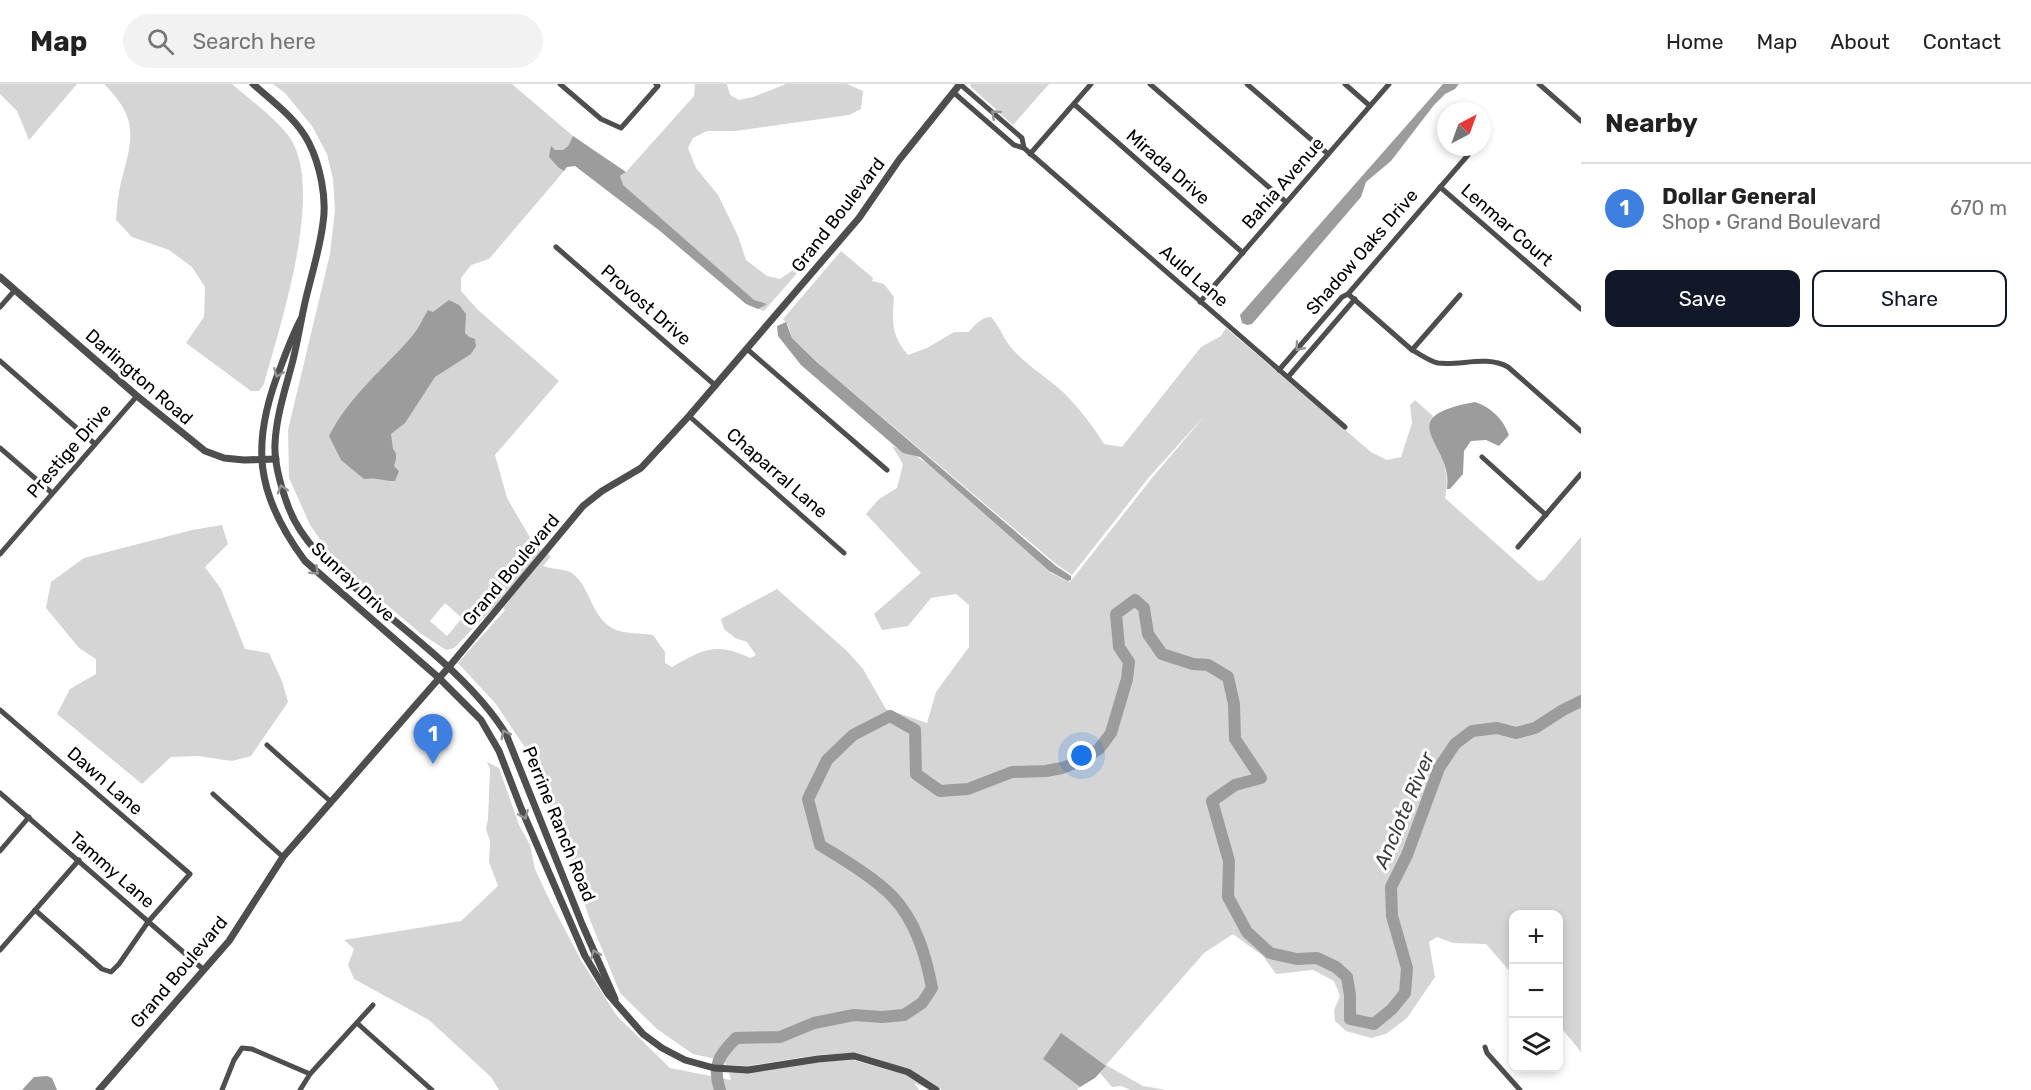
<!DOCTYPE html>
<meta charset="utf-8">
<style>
:root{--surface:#fff;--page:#f2f2f2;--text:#222;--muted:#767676;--line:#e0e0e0;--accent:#111827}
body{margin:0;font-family:Rubik,sans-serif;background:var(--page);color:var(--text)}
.controls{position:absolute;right:18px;bottom:18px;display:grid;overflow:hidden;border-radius:12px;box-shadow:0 3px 9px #0003}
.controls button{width:54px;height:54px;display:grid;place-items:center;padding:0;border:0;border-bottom:2px solid var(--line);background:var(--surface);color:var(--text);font:30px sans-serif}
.compass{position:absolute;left:1437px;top:18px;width:54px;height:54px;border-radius:50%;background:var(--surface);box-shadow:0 3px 9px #0003;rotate:41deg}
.you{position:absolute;left:1082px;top:672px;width:21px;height:21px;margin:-15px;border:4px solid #fff;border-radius:50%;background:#1a73e8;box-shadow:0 0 0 9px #1a73e833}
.badge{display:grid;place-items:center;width:39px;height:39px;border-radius:50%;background:var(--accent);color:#fff;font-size:20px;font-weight:700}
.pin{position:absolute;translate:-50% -50px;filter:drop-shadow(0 2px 3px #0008)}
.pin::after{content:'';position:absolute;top:32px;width:21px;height:18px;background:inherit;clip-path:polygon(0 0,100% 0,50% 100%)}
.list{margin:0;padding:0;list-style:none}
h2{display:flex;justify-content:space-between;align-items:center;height:78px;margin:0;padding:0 24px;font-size:26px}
h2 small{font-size:20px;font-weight:400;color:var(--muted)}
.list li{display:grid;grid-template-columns:39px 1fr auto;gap:18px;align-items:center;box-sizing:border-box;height:90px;padding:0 24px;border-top:2px solid var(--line)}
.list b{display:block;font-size:22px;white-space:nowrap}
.list p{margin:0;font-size:20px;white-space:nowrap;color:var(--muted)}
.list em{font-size:20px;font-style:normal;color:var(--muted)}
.actions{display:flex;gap:12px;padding:18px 24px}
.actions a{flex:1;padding:14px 0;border:2px solid var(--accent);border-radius:12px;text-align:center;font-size:21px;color:var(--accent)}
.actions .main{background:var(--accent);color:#fff}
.icon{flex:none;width:33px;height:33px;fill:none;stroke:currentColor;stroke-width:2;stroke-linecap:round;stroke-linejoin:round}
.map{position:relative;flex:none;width:1581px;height:1006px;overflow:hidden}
header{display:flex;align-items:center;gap:36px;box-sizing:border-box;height:84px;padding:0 30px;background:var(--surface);border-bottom:2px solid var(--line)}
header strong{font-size:28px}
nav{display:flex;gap:33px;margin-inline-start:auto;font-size:21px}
.search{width:420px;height:54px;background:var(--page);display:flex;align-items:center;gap:15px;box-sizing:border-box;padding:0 21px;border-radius:33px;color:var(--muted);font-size:22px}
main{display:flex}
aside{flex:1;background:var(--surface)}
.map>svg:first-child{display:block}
.green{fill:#d5d5d5;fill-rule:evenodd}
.water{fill:#9c9c9c}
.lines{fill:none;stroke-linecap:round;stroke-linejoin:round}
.river{stroke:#9c9c9c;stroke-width:12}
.minor{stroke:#4e4e4e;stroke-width:5}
.tertiary{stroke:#4e4e4e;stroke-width:7}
.oneway{stroke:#959595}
.labels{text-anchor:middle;stroke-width:6;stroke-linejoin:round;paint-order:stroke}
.street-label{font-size:18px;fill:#000;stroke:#fff}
.water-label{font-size:20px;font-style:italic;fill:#3d3d3d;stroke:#fff}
</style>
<header>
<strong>Map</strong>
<div class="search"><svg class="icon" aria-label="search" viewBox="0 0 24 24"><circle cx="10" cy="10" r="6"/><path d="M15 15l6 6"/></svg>Search here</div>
<nav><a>Home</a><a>Map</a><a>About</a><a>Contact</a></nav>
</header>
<main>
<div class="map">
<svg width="1581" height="1006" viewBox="0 0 1581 1006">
<rect width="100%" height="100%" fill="#fff"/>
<g class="green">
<polygon points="0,0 77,0 29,56 17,27 0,10"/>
<path d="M 104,0 L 232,0 C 249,15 285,41 294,61 C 321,118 280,241 264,300 L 259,307 L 251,307 L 186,259 L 204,233 L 205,203 L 192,183 L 169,166 L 132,153 L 116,136 C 117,123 118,110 121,98 C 133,54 139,35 104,0 Z"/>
<path d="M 273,0 L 512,0 L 573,52 L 568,62 L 563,66 L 555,66 L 559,84 L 564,87 L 489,175 L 471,181 L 461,194 L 461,207 L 477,225 L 559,297 L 495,371 L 507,414 L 532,457 L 541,467 L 498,519 L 454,564 L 446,566 L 420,549 L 336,478 L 310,441 L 289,394 L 288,346 L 330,170 L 335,126 L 333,95 L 327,70 L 312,42 L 285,9 ZM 445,519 L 462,534 L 447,552 L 430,537 Z"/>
<polygon points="695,0 727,0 730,11 739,16 753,13 786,0 847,0 863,7 861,25 849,31 735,47 707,47 693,54 688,64 696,84 718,111 738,152 746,176 767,192 780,195 796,184 799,187 764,227 758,225 766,220 754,217 723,191 622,101 620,92 626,88 694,12"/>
<polygon points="971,0 1049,0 1013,41 970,2"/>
<path d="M 841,167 L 873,194 L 872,197 L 884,200 L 894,213 C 892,238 891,251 908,271 L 927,264 L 954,248 L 969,248 C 974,241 982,233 991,233 C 1001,244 1004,257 1014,267 C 1029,283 1048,294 1064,309 C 1079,324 1093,342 1104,360 L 1122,363 L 1201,263 L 1221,252 L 1226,244 L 1371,368 L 1387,376 L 1401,373 L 1412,339 L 1410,321 L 1415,316 L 1433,332 C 1426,352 1437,358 1443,376 C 1447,390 1448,400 1445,414 L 1538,497 L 1544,496 L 1581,453 L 1581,968 L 1559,941 L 1558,830 L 1514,830 L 1513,891 L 1486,860 L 1453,859 L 1437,853 L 1429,858 L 1435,893 L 1407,934 L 1386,950 L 1371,954 L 1346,947 L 1335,937 L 1334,926 L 1340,912 L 1334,897 L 1313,886 L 1276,890 L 1263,872 L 1233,850 L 1204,869 L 1106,981 L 1143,1002 L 1166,1006 L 1131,1006 L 1121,1002 L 1112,1003 L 1100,989 L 1106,982 L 1043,975 L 1080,1003 L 1077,1006 L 942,1006 L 910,985 L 855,969 L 818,971 L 748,982 L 726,981 L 724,977 L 693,970 L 657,945 L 620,909 L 590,836 L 569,773 L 526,665 L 496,620 L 458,579 L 505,526 L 503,524 L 547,470 L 551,472 L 543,482 C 551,485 563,485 570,488 C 591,500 590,535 616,546 C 627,550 641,549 653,551 L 665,568 L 665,579 L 672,583 C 703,565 717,558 750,574 L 756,571 L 747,558 L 735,554 L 724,545 L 721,535 L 777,505 L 847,567 L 863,585 L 886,625 L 927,639 L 936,608 L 969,563 L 969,521 L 956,510 L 931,514 L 908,542 L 882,546 L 874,530 L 921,489 L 866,430 L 879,415 L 897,404 L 903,380 L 892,362 L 916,372 L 929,381 L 1051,489 L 1070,498 L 1152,394 L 1207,329 L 1150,392 L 1072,491 L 1056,480 L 824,284 L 792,254 L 789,243 L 783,235 Z"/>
<polygon points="222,441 228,460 205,483 221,505 245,565 269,569 282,597 288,618 251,672 232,677 198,672 171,673 142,700 57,630 70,605 96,590 96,575 79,564 46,524 51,498 84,474 192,446"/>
<polygon points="487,678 499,684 519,741 530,761 535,785 550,817 582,878 617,932 670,984 731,996 729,989 748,989 818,978 853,976 907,991 929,1005 914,999 919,1006 499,1006 491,993 429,936 354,895 348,881 354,865 344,856 461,837 498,802 489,778 490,757 486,745 488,735 490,685"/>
</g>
<g class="water">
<polygon points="1443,0 1459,0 1455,5 1445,10 1434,21 1391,77 1366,98 1361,113 1252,240 1247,241 1242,239 1240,231"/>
<polygon points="573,52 626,88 620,92 623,101 754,216 767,220 758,225 746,220 660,147 575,82 567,83 564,87 559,84 549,73 551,62 555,66 563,66 568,62"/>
<path d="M 449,216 L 459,221 L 466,230 L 465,249 L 469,253 L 475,255 L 476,262 L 471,270 L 435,293 L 405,339 L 391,350 L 393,365 C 398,370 396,376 394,382 L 399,387 L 395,397 C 383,397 376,393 364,395 L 341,376 L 329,352 C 349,312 385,284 413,251 C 419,244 423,234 428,226 L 433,228 Z"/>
<polygon points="786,238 792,254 818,279 1056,482 1071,492 1071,496 1068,497 1049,487 920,373 903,369 801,281 778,252 777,242"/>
<path d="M 1475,318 C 1491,323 1503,335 1509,351 L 1499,362 L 1486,356 L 1471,357 L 1464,367 L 1463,390 L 1450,405 L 1447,405 C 1455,360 1387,334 1475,318 Z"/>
<polygon points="1061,949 1106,982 1095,994 1080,1003 1043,975"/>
<polygon points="47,992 52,994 57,1006 22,1006 34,993"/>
</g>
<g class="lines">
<path class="river" d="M 720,1006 C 712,981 719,971 736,954 L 780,953 L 814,939 L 854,931 L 882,933 L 904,931 L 922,919 L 932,904 C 926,872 916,837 892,812 C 872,792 844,776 820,761 L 808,715 L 827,676 L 853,651 L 890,632 L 915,646 L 916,690 L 940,707 L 968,705 L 1012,688 L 1046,687 L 1062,684 L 1078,678 L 1099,665 L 1111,649 L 1127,595 L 1129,578 L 1119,563 L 1116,530 L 1135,516 L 1144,524 L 1148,550 L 1162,570 L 1193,580 L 1208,581 L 1228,593 L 1234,620 L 1235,655 L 1261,694 L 1235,701 L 1212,717 L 1229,777 L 1228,813 L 1247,848 L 1270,869 L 1297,875 L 1317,874 L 1336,883 L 1347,893 L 1350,911 L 1350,935 L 1374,940 L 1392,925 L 1405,909 L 1407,884 L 1392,832 L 1391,803 L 1407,771 L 1439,684 L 1455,660 L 1472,647 L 1497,644 L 1516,649 L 1535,644 L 1563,626 L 1581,617"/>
<g class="minor">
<polyline points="560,0 601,35 621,44 658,2 656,0"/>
<polyline points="960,0 1022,54 1024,64"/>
<polyline points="1150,0 1286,118"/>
<polyline points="1247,0 1328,70"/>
<polyline points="1345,0 1370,22"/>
<polyline points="1539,0 1581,37"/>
<polyline points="953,8 1014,61 1024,64 1345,343"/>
<polyline points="1074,20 1243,169"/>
<polyline points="1030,70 1091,0"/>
<polyline points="1440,103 1581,225"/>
<polyline points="556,163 716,302"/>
<path d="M 1348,210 L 1412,266 C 1420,270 1429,277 1438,279 C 1461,282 1486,271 1508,283 L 1581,347"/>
<polyline points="1200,218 1389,0"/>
<polyline points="0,223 15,206"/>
<polyline points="747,265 887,386"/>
<polyline points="1412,266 1460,211"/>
<polyline points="0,277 95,360"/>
<polyline points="1279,286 1342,213 1348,210 1468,71"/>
<polyline points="1288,293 1355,215"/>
<polyline points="689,332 844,469"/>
<polyline points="0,364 52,409"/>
<polyline points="1482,373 1546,431"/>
<polyline points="1518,463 1581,390"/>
<polyline points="0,470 137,312"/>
<polyline points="0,626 190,790 148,838 119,880 111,888 102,885 35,826"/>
<polyline points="267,661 330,717"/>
<polyline points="0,709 204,886"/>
<polyline points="213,710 283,773"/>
<polyline points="0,767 29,733"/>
<polyline points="0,866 79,776"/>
<polyline points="357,939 432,1006"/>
<polyline points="1485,963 1487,969 1520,1006"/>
<polyline points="222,1006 234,976 242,964 252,965 310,990"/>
<polyline points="300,1006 310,990 373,921"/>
</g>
<g class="tertiary">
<path d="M 253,0 C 273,18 297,35 309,59 C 320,81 327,114 323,139 C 320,164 312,189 306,214 C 301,235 298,256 293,276 C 286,303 276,332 275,360 C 274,381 281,403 288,422 C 301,458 332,484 360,508 C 409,550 472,595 506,650 L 582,840 L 615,915"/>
<polyline points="0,193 137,312 205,367 224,374 244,376 276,375"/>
<path d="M 301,235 C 293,250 287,266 281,282 C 250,359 255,410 305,477 L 439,594 L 481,636 L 499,667 L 521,724 L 585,872 L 608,910 L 643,950 L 662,964 L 685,976 L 714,984 L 748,986 L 818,975 L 854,972 L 908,988 L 936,1006"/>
<polyline points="99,1006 229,857 283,773 448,584 583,422 602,407 641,384 689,332 859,134 899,76 960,0"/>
</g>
</g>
<defs><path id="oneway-chevron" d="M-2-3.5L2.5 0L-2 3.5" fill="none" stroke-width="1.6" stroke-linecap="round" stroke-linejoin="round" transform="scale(1.5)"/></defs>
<g class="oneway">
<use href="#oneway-chevron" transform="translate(995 30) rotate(-139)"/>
<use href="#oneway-chevron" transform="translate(1299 263) rotate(131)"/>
<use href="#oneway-chevron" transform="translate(278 289) rotate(112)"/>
<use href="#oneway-chevron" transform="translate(282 405) rotate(-107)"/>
<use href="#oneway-chevron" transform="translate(315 487) rotate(44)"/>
<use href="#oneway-chevron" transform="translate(505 650) rotate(-117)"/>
<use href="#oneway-chevron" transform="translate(524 731) rotate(67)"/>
<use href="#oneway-chevron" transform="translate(595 870) rotate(-112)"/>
</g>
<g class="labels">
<g class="street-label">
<text transform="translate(1168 83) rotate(41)" y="6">Mirada Drive</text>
<text transform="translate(1283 99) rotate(-49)" y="6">Bahia Avenue</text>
<text transform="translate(838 131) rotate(-52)" y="6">Grand Boulevard</text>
<text transform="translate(1507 141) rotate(41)" y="6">Lenmar Court</text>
<text transform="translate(1362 168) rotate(-49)" y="6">Shadow Oaks Drive</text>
<text transform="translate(1194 192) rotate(41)" y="6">Auld Lane</text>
<text transform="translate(646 221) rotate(41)" y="6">Provost Drive</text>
<text transform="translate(139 293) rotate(41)" y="6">Darlington Road</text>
<text transform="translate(69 367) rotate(-49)" y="6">Prestige Drive</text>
<text transform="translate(777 389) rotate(41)" y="6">Chaparral Lane</text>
<text transform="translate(511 486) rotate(-50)" y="6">Grand Boulevard</text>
<text transform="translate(353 498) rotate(43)" y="6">Sunray Drive</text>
<text transform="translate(105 697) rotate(41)" y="6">Dawn Lane</text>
<text transform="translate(559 740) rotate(68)" y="6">Perrine Ranch Road</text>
<text transform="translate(112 786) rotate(41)" y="6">Tammy Lane</text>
<text transform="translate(179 888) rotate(-50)" y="6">Grand Boulevard</text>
</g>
<g class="water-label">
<text transform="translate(1404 726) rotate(-67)" y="7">Anclote River</text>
</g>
</g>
</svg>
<div class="controls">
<button>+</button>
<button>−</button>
<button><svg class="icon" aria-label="layers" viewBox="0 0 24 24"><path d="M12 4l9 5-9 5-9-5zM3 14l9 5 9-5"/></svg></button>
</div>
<svg class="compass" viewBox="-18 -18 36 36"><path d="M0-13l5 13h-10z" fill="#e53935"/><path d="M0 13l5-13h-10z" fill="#767676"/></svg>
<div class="you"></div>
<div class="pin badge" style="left:433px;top:680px;background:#3f7fe0">1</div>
</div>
<aside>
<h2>Nearby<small></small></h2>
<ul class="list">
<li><span class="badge" style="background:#3f7fe0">1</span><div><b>Dollar General</b><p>Shop · Grand Boulevard</p></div><em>670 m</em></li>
</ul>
<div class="actions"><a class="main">Save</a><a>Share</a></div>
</aside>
</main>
